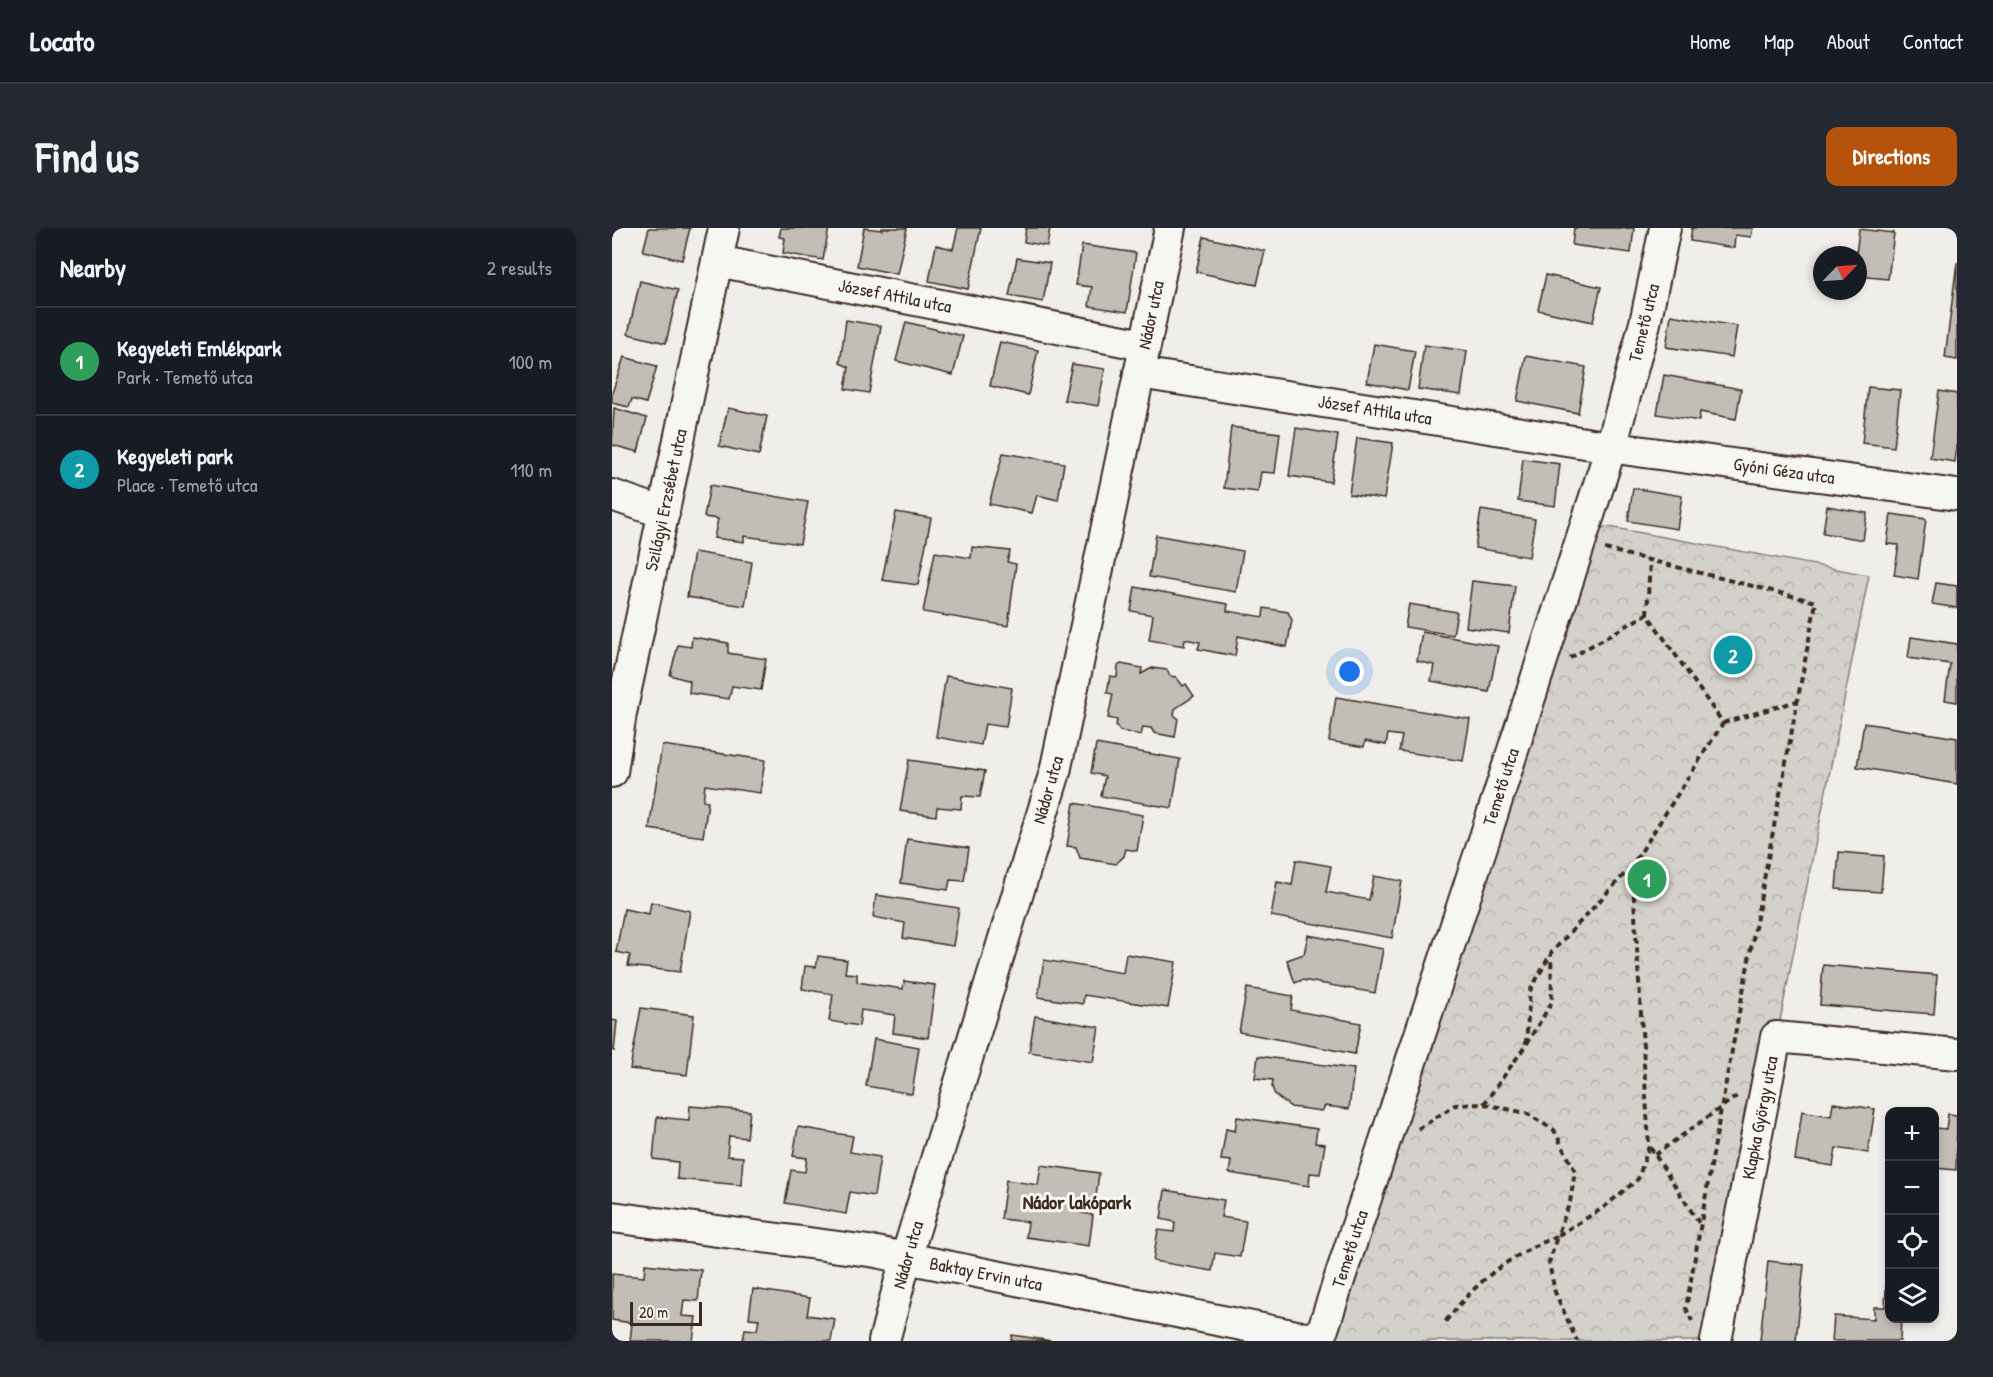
<!DOCTYPE html>
<meta charset="utf-8">
<style>
:root{--surface:#171b24;--page:#242831;--text:#f1f3f6;--muted:#9ea1a6;--line:#363941;--accent:#b45309}
body{margin:0;font-family:"Patrick Hand",sans-serif;background:var(--page);color:var(--text)}
.controls{position:absolute;right:18px;bottom:18px;display:grid;overflow:hidden;border-radius:12px;box-shadow:0 3px 9px #0003}
.controls button{width:54px;height:54px;display:grid;place-items:center;padding:0;border:0;border-bottom:2px solid var(--line);background:var(--surface);color:var(--text);font:30px sans-serif}
.compass{position:absolute;left:1201px;top:18px;width:54px;height:54px;border-radius:50%;background:var(--surface);box-shadow:0 3px 9px #0003;rotate:65deg}
.scale{position:absolute;left:18px;bottom:15px;width:72px;box-sizing:border-box;padding-left:6px;border:3px solid #3b2a1e;border-top:0;font-size:16px;line-height:21px;white-space:nowrap;color:#3b2a1e;-webkit-text-stroke:4px #f6f6f2;paint-order:stroke}
.you{position:absolute;left:738px;top:444px;width:21px;height:21px;margin:-15px;border:4px solid #fff;border-radius:50%;background:#1a73e8;box-shadow:0 0 0 9px #1a73e833}
.badge{display:grid;place-items:center;width:39px;height:39px;border-radius:50%;background:var(--accent);color:#fff;font-size:20px;font-weight:700}
.pin{position:absolute;translate:-50% -50%;border:3px solid #fff;box-shadow:0 2px 6px #0006}
.list{margin:0;padding:0;list-style:none}
h2{display:flex;justify-content:space-between;align-items:center;height:78px;margin:0;padding:0 24px;font-size:26px}
h2 small{font-size:20px;font-weight:400;color:var(--muted)}
.list li{display:grid;grid-template-columns:39px 1fr auto;gap:18px;align-items:center;box-sizing:border-box;height:108px;padding:0 24px;border-top:2px solid var(--line)}
.list b{display:block;font-size:22px;white-space:nowrap}
.list p{margin:0;font-size:20px;white-space:nowrap;color:var(--muted)}
.list em{font-size:20px;font-style:normal;color:var(--muted)}
.icon{flex:none;width:33px;height:33px;fill:none;stroke:currentColor;stroke-width:2;stroke-linecap:round;stroke-linejoin:round}
.map{position:relative;flex:none;width:1345px;height:1113px;overflow:hidden;border-radius:12px}
header{display:flex;align-items:center;gap:36px;box-sizing:border-box;height:84px;padding:0 30px;background:var(--surface);border-bottom:2px solid var(--line)}
header strong{font-size:28px}
nav{display:flex;gap:33px;margin-inline-start:auto;font-size:21px}
.intro{display:flex;align-items:center;justify-content:space-between;box-sizing:border-box;height:144px;padding:0 36px}
h1{margin:0;font-size:42px}
.button{padding:15px 27px;border-radius:12px;background:var(--accent);color:#fff;font-size:21px;font-weight:700}
main{display:flex;gap:36px;padding:0 36px}
aside{flex:1;background:var(--surface);border-radius:12px;box-shadow:0 3px 9px #0003}
.map>svg:first-child{display:block}
.forest{fill:url(#forest-crowns);stroke:#887e75;stroke-width:1.5}
.building{fill:#c2bdb7;stroke:#3b2a1e;stroke-width:1.5}
.lines{fill:none;stroke-linecap:round;stroke-linejoin:round}
.minor-casing{stroke:#3b2a1e;stroke-width:34}
.path{stroke:#3b2a1e;stroke-width:4;stroke-dasharray:6 4.5;stroke-linecap:butt}
.minor{stroke:#f6f6f2;stroke-width:30}
.labels{text-anchor:middle;stroke-width:6;stroke-linejoin:round;paint-order:stroke}
.street-label{font-size:18px;fill:#3b2a1e;stroke:#f6f6f2}
.neighbourhood-label{font-size:20px;font-weight:bold;fill:#3b2a1e;stroke:#f6f6f2}
</style>
<header>
<strong>Locato</strong>
<nav><a>Home</a><a>Map</a><a>About</a><a>Contact</a></nav>
</header>
<div class="intro"><h1>Find us</h1><a class="button">Directions</a></div>
<main>
<aside>
<h2>Nearby<small>2 results</small></h2>
<ul class="list">
<li><span class="badge" style="background:#2e9e5b">1</span><div><b>Kegyeleti Emlékpark</b><p>Park · Temető utca</p></div><em>100 m</em></li>
<li><span class="badge" style="background:#0f9aa8">2</span><div><b>Kegyeleti park</b><p>Place · Temető utca</p></div><em>110 m</em></li>
</ul>
</aside>
<div class="map">
<svg width="1345" height="1113" viewBox="0 0 1345 1113">
<defs>
<pattern id="forest-crowns" width="20" height="18" patternUnits="userSpaceOnUse" patternTransform="scale(1.5)"><rect width="20" height="18" fill="#d4d1cc"/><path d="M2 6a3 3 0 1 1 6 0M12 15a3 3 0 1 1 6 0" fill="none" stroke="#b7b4af"/></pattern>
</defs>
<rect width="100%" height="100%" fill="#efeeea"/>
<filter id="ink" filterUnits="userSpaceOnUse"><feTurbulence type="fractalNoise" baseFrequency=".0167" numOctaves="2"/><feDisplacementMap in="SourceGraphic" scale="12" xChannelSelector="R" yChannelSelector="G"/><feConvolveMatrix kernelMatrix="1 2 1 2 8 2 1 2 1" color-interpolation-filters="sRGB"/></filter>
<g filter="url(#ink)">
<polygon class="forest" points="997,299 1257,347 1104,1113 710,1113 783,923 938,459 988,300"/>
<g class="building">
<polygon points="37,0 78,0 70,32 31,23"/>
<polygon points="169,0 217,0 211,32 171,25 173,10 167,9"/>
<polygon points="252,0 270,2 270,0 295,0 285,46 245,38"/>
<polygon points="346,0 369,0 356,61 317,53 324,17 341,21"/>
<polygon points="414,0 438,0 435,18 412,14"/>
<polygon points="962,0 1022,0 1019,25 960,17"/>
<polygon points="1080,0 1141,0 1139,9 1123,7 1122,20 1078,13"/>
<polygon points="1247,1 1282,5 1276,51 1246,48 1246,27 1244,27"/>
<polygon points="592,9 653,23 645,57 584,44"/>
<polygon points="470,17 524,25 515,84 477,78 480,59 464,57"/>
<polygon points="405,30 438,35 431,74 397,68"/>
<polygon points="1345,34 1345,132 1333,130"/>
<polygon points="934,47 989,59 981,94 926,82"/>
<polygon points="28,53 66,62 54,115 16,106"/>
<polygon points="1059,87 1125,98 1120,129 1054,119"/>
<polygon points="234,92 269,98 257,165 233,161 237,139 228,135"/>
<polygon points="294,94 351,108 341,147 284,133"/>
<polygon points="388,114 426,122 416,167 378,158"/>
<polygon points="762,116 803,123 796,162 755,154"/>
<polygon points="812,117 855,123 849,167 806,161"/>
<polygon points="914,128 974,139 966,185 905,173"/>
<polygon points="12,129 45,138 34,175 20,171 17,179 0,175 0,165"/>
<polygon points="460,136 493,141 486,178 452,172"/>
<polygon points="1052,147 1129,161 1124,191 1088,184 1087,193 1045,186"/>
<polygon points="1256,159 1288,162 1282,219 1250,215"/>
<polygon points="1327,163 1345,166 1345,219 1343,234 1318,230"/>
<polygon points="2,180 35,190 26,224 0,217"/>
<polygon points="116,180 155,188 147,227 107,218"/>
<polygon points="619,199 668,205 663,245 649,244 646,264 612,260"/>
<polygon points="684,200 726,207 719,254 677,248"/>
<polygon points="745,210 781,215 772,271 737,266"/>
<polygon points="391,225 452,235 446,272 425,267 420,285 377,276"/>
<polygon points="911,231 948,236 943,278 906,273"/>
<polygon points="98,257 196,274 188,316 132,308 132,314 102,310 106,291 92,289"/>
<polygon points="1021,260 1070,268 1065,301 1016,293"/>
<polygon points="1215,278 1255,285 1251,312 1211,305"/>
<polygon points="869,282 923,291 917,329 863,320"/>
<polygon points="284,284 319,290 306,357 270,352"/>
<polygon points="1279,286 1314,291 1306,351 1282,347 1287,317 1275,316"/>
<polygon points="544,307 631,323 624,364 537,349"/>
<polygon points="360,319 398,323 395,334 404,336 396,398 311,384 323,324 359,330"/>
<polygon points="82,324 140,334 133,378 75,369"/>
<polygon points="860,353 903,358 897,405 854,399"/>
<polygon points="1324,355 1345,358 1345,380 1320,376"/>
<polygon points="523,359 616,376 615,383 651,389 652,380 676,384 680,392 675,419 626,408 623,428 586,421 588,414 573,411 572,418 537,412 541,387 519,383"/>
<polygon points="797,376 845,384 841,407 793,399"/>
<polygon points="810,404 886,418 877,464 819,453 822,437 805,433"/>
<polygon points="80,409 116,415 116,425 154,431 149,462 120,458 117,471 77,465 78,453 58,447 66,417 79,419"/>
<polygon points="1299,409 1345,416 1345,474 1333,472 1338,436 1296,430"/>
<polygon points="509,436 530,440 529,446 540,440 555,442 558,448 564,449 571,458 574,456 582,468 563,481 562,487 566,490 563,509 542,505 539,500 531,499 529,507 508,503 504,498 505,492 496,490 501,466 495,465 498,448 505,449 506,438"/>
<polygon points="334,448 400,460 394,499 373,496 369,517 324,509"/>
<polygon points="724,469 858,491 851,533 787,523 790,508 776,506 774,517 753,513 752,519 717,513"/>
<polygon points="1252,495 1345,510 1345,556 1245,539"/>
<polygon points="484,516 568,531 560,580 489,568 493,548 479,545"/>
<polygon points="50,517 153,532 148,565 93,557 91,573 96,574 91,609 37,601"/>
<polygon points="297,532 373,543 368,569 350,568 349,581 325,579 324,588 288,583"/>
<polygon points="462,575 531,587 525,623 514,621 512,628 504,636 468,630 464,619 455,618"/>
<polygon points="295,611 357,620 352,653 338,652 336,662 289,655"/>
<polygon points="1227,624 1272,628 1269,664 1224,661"/>
<polygon points="684,632 719,638 714,664 757,672 762,648 790,653 780,710 659,688 665,654 680,657"/>
<polygon points="264,667 347,680 341,718 291,710 293,695 261,689"/>
<polygon points="39,674 78,683 68,744 16,738 18,727 4,724 12,681 37,686"/>
<polygon points="696,707 771,721 763,765 690,752 683,755 675,732 692,726"/>
<polygon points="514,726 564,734 556,780 472,767 471,776 426,769 432,732 511,745"/>
<polygon points="206,728 235,732 233,745 245,746 245,754 291,761 292,753 323,757 316,810 281,805 283,787 249,782 247,798 217,793 221,766 190,761 193,738 204,739"/>
<polygon points="1211,737 1325,747 1322,786 1208,777"/>
<polygon points="635,760 681,768 679,782 749,795 743,826 627,804"/>
<polygon points="29,780 82,787 75,847 18,841"/>
<polygon points="423,788 487,799 481,834 417,824"/>
<polygon points="0,792 5,793 2,823 0,822"/>
<polygon points="262,811 307,819 300,866 254,858"/>
<polygon points="646,828 742,841 737,881 713,878 710,883 679,879 663,867 660,859 661,852 643,850"/>
<polygon points="1221,875 1263,881 1256,925 1224,920 1221,938 1183,932 1190,883 1219,888"/>
<polygon points="78,878 138,883 135,910 117,908 115,928 131,929 129,957 65,951 66,934 41,931 45,889 77,892"/>
<polygon points="1336,886 1345,887 1344,942 1322,940 1322,900 1334,901"/>
<polygon points="625,889 705,901 703,915 713,916 708,946 698,945 697,958 617,945 619,933 609,932 614,901 623,903"/>
<polygon points="186,899 241,908 238,924 268,929 262,968 238,964 234,986 173,975 179,942 193,944 195,930 181,928"/>
<polygon points="429,937 487,945 483,976 470,975 469,985 481,987 477,1018 414,1009 416,994 389,991 394,952 426,957"/>
<polygon points="553,962 612,972 609,989 634,993 628,1029 603,1025 600,1043 541,1033 546,1002 562,1004 563,994 549,991"/>
<polygon points="1156,1033 1192,1037 1184,1113 1148,1113"/>
<polygon points="33,1036 89,1042 86,1073 72,1072 70,1088 84,1089 81,1113 18,1113 20,1095 0,1092 0,1046 32,1049"/>
<polygon points="1275,1044 1278,1044 1278,1090 1289,1090 1288,1113 1220,1113 1222,1088 1262,1091 1262,1079 1273,1079"/>
<polygon points="141,1061 198,1070 195,1087 223,1091 219,1113 131,1113 133,1101 145,1102 147,1091 137,1090"/>
<polygon points="400,1107 440,1113 399,1113"/>
</g>
<g class="lines">
<defs>
<g id="minor">
<polyline points="105,33 532,117"/>
<polyline points="527,145 1018,222 1345,267"/>
<polyline points="0,267 52,285"/>
<polyline points="0,544 9,485 112,0"/>
<polyline points="0,989 264,1024 710,1113"/>
<polyline points="272,1113 294,1030 443,544 558,0"/>
<polyline points="707,1113 871,615 999,219 1033,95 1053,0"/>
<polyline points="1104,1113 1164,809 1345,826"/>
</g>
</defs>
<use href="#minor" class="minor-casing"/>
<g class="path">
<polyline points="993,321 1204,374 1109,881 1074,1080 1080,1093"/>
<polyline points="1035,386 1038,332"/>
<polyline points="958,430 1035,386 1111,495 1020,638 1037,918 1026,951 991,980 945,1008 937,1035 943,1064 965,1113"/>
<polyline points="1111,495 1185,473"/>
<polyline points="914,816 918,763 938,727"/>
<polyline points="872,876 914,817 940,774 939,725 1020,638"/>
<path d="M 806,901 L 843,877 L 872,876 L 914,885 L 942,902 L 963,943 L 958,974 L 945,1008 C 893,1031 868,1050 833,1094"/>
<polyline points="1038,919 1089,998"/>
<polyline points="1043,927 1125,868"/>
</g>
<use href="#minor" class="minor"/>
</g>
</g>
<g class="labels">
<g class="street-label">
<text transform="translate(283 68) rotate(11)" y="6">József Attila utca</text>
<text transform="translate(539 87) rotate(-78)" y="6">Nádor utca</text>
<text transform="translate(1032 95) rotate(-76)" y="6">Temető utca</text>
<text transform="translate(763 182) rotate(9)" y="6">József Attila utca</text>
<text transform="translate(1172 243) rotate(8)" y="6">Gyóni Géza utca</text>
<text transform="translate(54 272) rotate(-78)" y="6">Szilágyi Erzsébet utca</text>
<text transform="translate(889 559) rotate(-72)" y="6">Temető utca</text>
<text transform="translate(436 562) rotate(-74)" y="6">Nádor utca</text>
<text transform="translate(1148 890) rotate(-79)" y="6">Klapka György utca</text>
<text transform="translate(738 1021) rotate(-72)" y="6">Temető utca</text>
<text transform="translate(296 1027) rotate(-74)" y="6">Nádor utca</text>
<text transform="translate(374 1046) rotate(11)" y="6">Baktay Ervin utca</text>
</g>
<g class="neighbourhood-label">
<text x="465" y="981">Nádor lakópark</text>
</g>
</g>
</svg>
<div class="controls">
<button>+</button>
<button>−</button>
<button><svg class="icon" aria-label="locate" viewBox="0 0 24 24"><circle cx="12" cy="12" r="6"/><path d="M12 2v4M12 18v4M2 12h4M18 12h4"/></svg></button>
<button><svg class="icon" aria-label="layers" viewBox="0 0 24 24"><path d="M12 4l9 5-9 5-9-5zM3 14l9 5 9-5"/></svg></button>
</div>
<svg class="compass" viewBox="-18 -18 36 36"><path d="M0-13l5 13h-10z" fill="#e53935"/><path d="M0 13l5-13h-10z" fill="#9ea1a6"/></svg>
<div class="scale">20 m</div>
<div class="you"></div>
<div class="pin badge" style="left:1035px;top:651px;background:#2e9e5b">1</div>
<div class="pin badge" style="left:1121px;top:427px;background:#0f9aa8">2</div>
</div>
</main>
